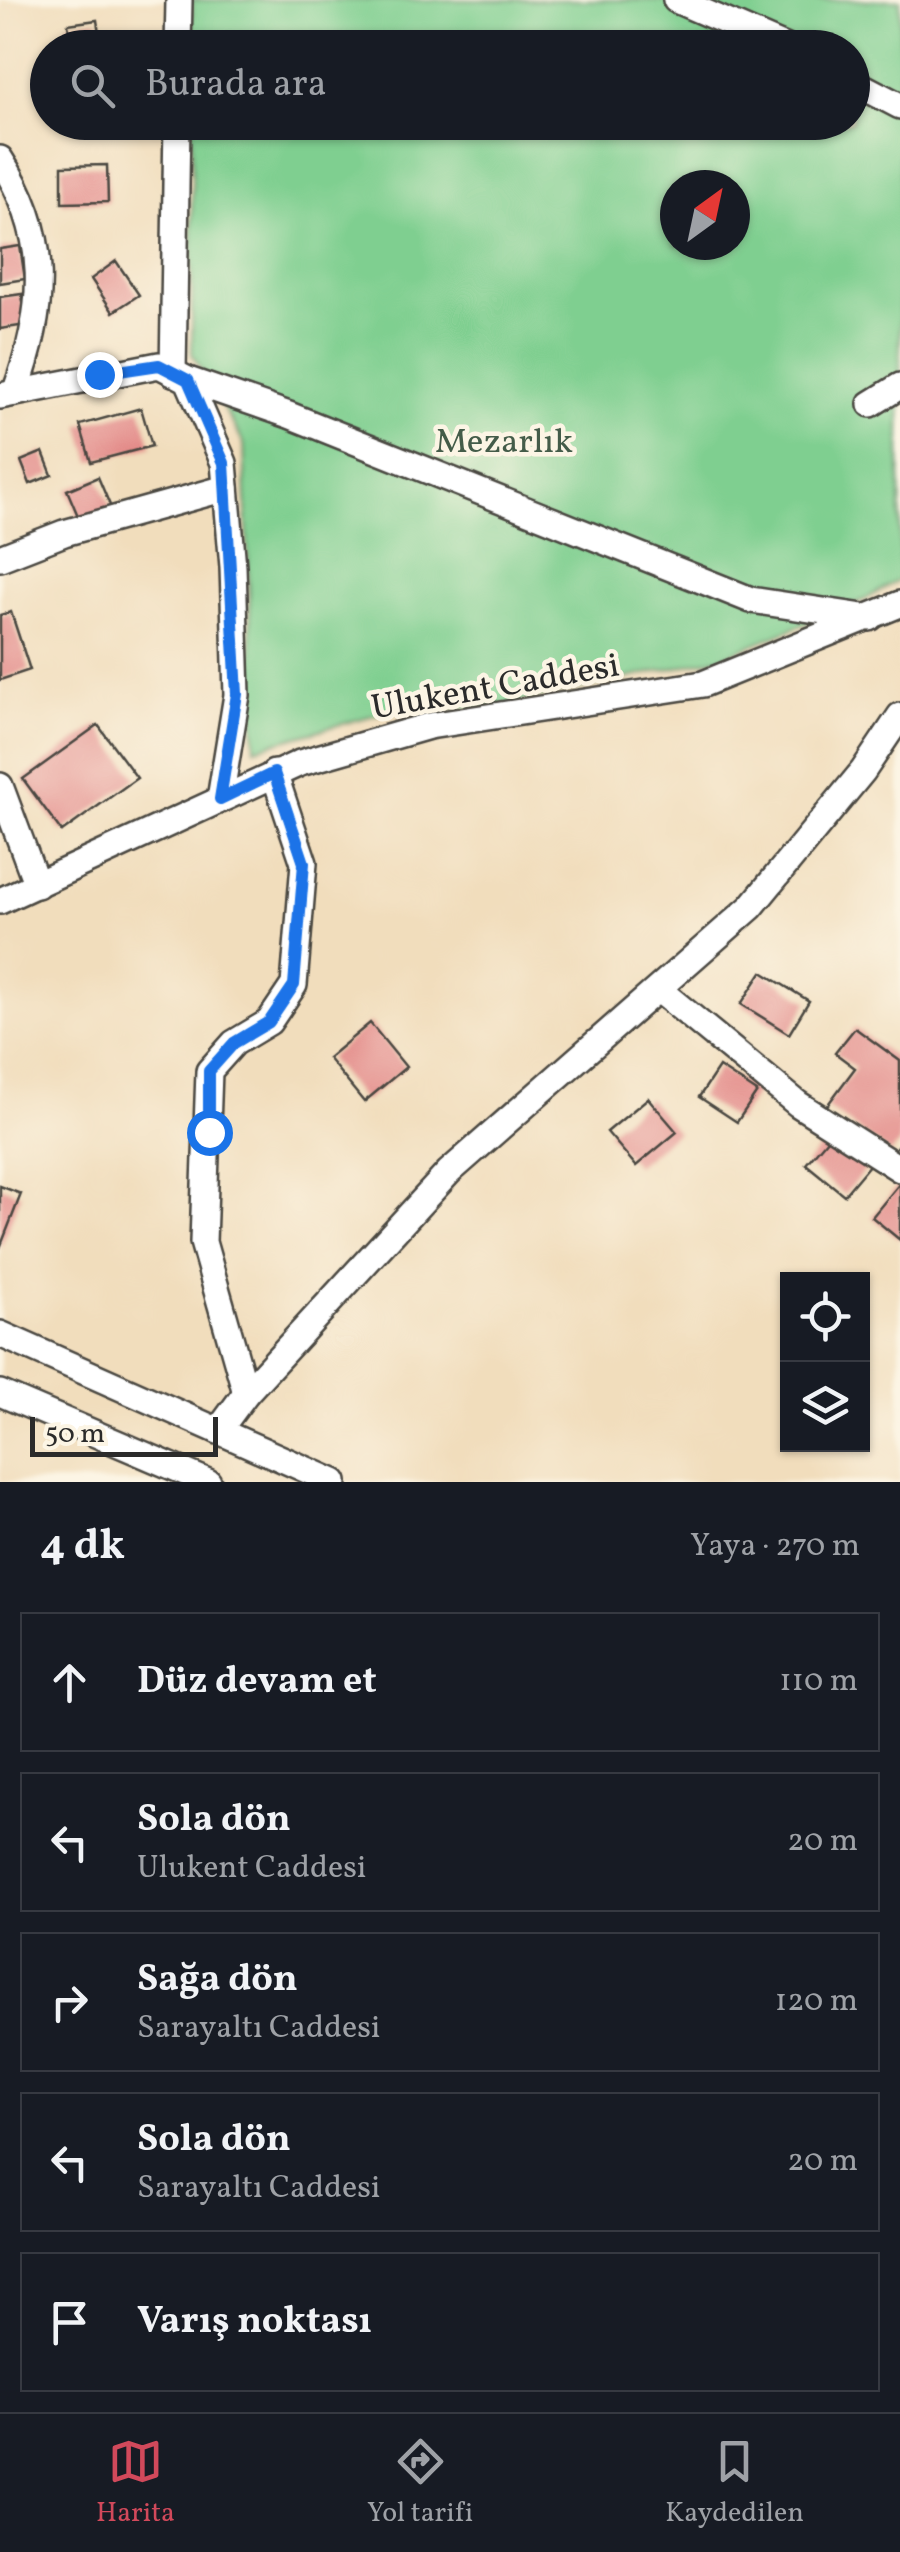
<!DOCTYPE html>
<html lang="tr">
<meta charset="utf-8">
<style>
:root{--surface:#171b24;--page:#20242c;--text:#f1f3f6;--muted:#9ea1a6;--line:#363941;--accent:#d1495b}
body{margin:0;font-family:Vollkorn,serif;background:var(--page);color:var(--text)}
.controls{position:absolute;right:30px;bottom:30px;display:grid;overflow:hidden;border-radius:0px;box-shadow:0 2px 8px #0004}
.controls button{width:90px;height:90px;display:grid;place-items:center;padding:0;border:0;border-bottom:2px solid var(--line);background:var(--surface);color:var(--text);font:50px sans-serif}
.compass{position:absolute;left:660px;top:170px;width:90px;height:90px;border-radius:50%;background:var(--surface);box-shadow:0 2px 8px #0004;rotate:33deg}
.scale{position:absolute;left:30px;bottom:25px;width:188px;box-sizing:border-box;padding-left:10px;border:5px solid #2b2b2b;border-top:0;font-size:28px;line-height:35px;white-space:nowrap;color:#2b2b2b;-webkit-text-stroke:8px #fcf5e5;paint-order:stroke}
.stop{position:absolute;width:30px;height:30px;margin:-22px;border:8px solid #1a73e8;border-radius:50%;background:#fff}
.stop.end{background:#1a73e8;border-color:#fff;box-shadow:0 2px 10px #0008}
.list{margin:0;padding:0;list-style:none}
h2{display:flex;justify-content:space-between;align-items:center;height:130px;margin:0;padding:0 40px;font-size:42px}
h2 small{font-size:32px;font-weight:400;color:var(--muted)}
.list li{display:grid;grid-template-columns:65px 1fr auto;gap:30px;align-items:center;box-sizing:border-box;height:140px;margin:0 20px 20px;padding:0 20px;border:2px solid var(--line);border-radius:0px}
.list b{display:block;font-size:38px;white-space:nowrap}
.list p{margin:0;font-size:32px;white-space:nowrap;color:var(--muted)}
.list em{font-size:32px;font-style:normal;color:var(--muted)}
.icon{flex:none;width:55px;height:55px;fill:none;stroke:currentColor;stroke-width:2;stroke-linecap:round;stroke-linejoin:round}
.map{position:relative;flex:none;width:900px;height:1482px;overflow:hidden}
.search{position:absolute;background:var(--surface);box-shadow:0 2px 8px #0004;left:30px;right:30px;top:30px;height:110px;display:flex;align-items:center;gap:25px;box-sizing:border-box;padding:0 35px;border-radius:55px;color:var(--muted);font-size:38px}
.sheet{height:930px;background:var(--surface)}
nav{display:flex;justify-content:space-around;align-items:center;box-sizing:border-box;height:140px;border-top:2px solid var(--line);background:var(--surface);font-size:28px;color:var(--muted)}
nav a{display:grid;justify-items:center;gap:5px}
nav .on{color:var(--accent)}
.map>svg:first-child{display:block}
.green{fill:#7fcf90;stroke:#557d5e;stroke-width:2.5;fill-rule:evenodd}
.building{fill:#e38a88}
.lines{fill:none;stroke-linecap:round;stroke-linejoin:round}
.minor-casing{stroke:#494641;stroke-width:30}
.minor{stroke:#fff;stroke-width:25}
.route{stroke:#1a73e8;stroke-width:12}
.labels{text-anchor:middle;stroke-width:9;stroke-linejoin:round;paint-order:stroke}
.park-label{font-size:35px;fill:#445c49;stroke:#fcf5e5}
.street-label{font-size:35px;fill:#2b2b2b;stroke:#fcf5e5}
</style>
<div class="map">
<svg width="900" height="1482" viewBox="0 0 900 1482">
<rect width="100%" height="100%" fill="#fcf5e5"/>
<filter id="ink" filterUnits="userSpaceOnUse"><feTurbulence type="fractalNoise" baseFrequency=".01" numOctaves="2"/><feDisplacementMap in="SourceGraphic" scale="20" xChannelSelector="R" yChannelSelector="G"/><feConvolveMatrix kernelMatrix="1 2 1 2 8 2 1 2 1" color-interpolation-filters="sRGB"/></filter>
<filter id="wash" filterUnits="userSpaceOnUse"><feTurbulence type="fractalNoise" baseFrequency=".0048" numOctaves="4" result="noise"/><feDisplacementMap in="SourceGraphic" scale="40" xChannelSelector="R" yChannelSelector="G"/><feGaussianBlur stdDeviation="2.25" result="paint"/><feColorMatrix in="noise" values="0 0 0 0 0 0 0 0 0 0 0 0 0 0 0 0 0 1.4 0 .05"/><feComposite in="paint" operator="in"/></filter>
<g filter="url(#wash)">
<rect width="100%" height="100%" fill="#f1ddbc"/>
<path class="green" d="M 192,0 L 900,0 L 900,579 L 864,600 L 719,658 L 506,705 L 385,712 L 255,748 L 244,443 L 192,354 L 192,123 L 852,122 L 852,48 L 192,47 ZM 675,185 L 735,185 L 735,245 L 675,245 Z"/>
<g id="blocks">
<g class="building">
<polygon points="97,20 101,47 72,48 68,24"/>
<polygon points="107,165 108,202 62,203 62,166"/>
<polygon points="20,246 25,279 0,283 0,249"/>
<polygon points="116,261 139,295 113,312 91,279"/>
<polygon points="22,294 26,325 0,329 0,297"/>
<polygon points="141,408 152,446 91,462 80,425"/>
<polygon points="43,452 52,475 30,484 21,461"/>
<polygon points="98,477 112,510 81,523 67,490"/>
<polygon points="11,612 30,670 0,680 0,615"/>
<polygon points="98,725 137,778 62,832 23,779"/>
<polygon points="762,972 809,1001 789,1034 741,1004"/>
<polygon points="370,1023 406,1067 364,1102 328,1058"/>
<polygon points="855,1028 900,1061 900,1142 891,1154 826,1107 855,1068 835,1053"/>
<polygon points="719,1067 757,1092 737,1122 699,1097"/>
<polygon points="648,1098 677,1132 636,1166 607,1132"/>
<polygon points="833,1132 870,1164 844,1195 806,1164"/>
<polygon points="900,1183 900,1240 872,1217"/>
<polygon points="0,1186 21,1194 0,1248"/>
</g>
</g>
</g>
<g filter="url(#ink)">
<use href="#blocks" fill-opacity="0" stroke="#494641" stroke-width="2.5"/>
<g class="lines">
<defs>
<g id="minor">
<polyline points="676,0 787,48"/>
<polyline points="178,48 179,0"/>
<polyline points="852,81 900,106"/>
<path d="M 0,159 C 51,237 46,308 15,393"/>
<polyline points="173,373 177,122"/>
<polyline points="188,380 289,415 751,600 870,618"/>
<polyline points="0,396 159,365 188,380 224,463 233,567 237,695 220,799"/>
<polyline points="871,404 900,386"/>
<polyline points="0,558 64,533 226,488"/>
<polyline points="0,786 37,885"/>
<polyline points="0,901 300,763 429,726 703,684 900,604"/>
<polyline points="659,990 798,1104 900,1169"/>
<polyline points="0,1334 334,1482"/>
<polyline points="0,1393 208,1482"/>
<polyline points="246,1393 203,1242 209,1071 234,1043 269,1022 294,985 304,863 274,773"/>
<polyline points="218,1431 246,1393 449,1172 751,907 863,771 900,716"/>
</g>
</defs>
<use href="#minor" class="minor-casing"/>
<use href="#minor" class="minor"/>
</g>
</g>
<g class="lines" filter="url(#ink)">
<polyline class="route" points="99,374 159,365 188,380 224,463 237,694 220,799 274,773 304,863 294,985 269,1022 234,1043 209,1071 209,1132"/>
</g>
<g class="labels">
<g class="park-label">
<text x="504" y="452">Mezarlık</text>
</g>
<g class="street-label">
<text transform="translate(495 685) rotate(-10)" y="12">Ulukent Caddesi</text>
</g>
</g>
</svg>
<div class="controls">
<button><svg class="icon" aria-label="locate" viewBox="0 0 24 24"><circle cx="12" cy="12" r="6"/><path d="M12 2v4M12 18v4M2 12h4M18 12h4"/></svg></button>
<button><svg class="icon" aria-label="layers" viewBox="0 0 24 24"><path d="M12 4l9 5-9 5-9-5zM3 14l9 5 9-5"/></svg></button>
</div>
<svg class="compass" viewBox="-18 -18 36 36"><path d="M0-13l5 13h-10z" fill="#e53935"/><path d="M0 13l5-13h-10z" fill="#9ea1a6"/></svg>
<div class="scale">50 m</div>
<div class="stop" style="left:209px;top:1132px"></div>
<div class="stop end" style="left:99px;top:374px"></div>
<div class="search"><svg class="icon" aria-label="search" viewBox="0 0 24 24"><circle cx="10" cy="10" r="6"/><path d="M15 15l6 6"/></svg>Burada ara</div>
</div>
<section class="sheet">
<h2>4 dk<small>Yaya · 270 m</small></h2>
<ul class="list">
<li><svg class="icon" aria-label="ahead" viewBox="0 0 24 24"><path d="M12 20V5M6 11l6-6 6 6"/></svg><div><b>Düz devam et</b></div><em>110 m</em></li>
<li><svg class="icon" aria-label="left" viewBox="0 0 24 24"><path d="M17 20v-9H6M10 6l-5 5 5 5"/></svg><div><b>Sola dön</b><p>Ulukent Caddesi</p></div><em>20 m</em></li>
<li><svg class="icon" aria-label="right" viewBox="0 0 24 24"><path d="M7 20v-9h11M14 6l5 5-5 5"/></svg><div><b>Sağa dön</b><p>Sarayaltı Caddesi</p></div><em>120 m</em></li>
<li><svg class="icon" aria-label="left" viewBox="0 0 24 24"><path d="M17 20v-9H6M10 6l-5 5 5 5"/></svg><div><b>Sola dön</b><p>Sarayaltı Caddesi</p></div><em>20 m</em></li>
<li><svg class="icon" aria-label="arrive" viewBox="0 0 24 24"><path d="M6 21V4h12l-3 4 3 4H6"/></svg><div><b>Varış noktası</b></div></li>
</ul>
</section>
<nav>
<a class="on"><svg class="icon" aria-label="map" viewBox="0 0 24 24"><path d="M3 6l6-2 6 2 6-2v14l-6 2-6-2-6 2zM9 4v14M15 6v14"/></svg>Harita</a>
<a><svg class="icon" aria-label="directions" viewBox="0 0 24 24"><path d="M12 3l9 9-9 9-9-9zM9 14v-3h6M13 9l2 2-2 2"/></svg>Yol tarifi</a>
<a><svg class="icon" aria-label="saved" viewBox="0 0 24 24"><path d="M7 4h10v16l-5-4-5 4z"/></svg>Kaydedilen</a>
</nav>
